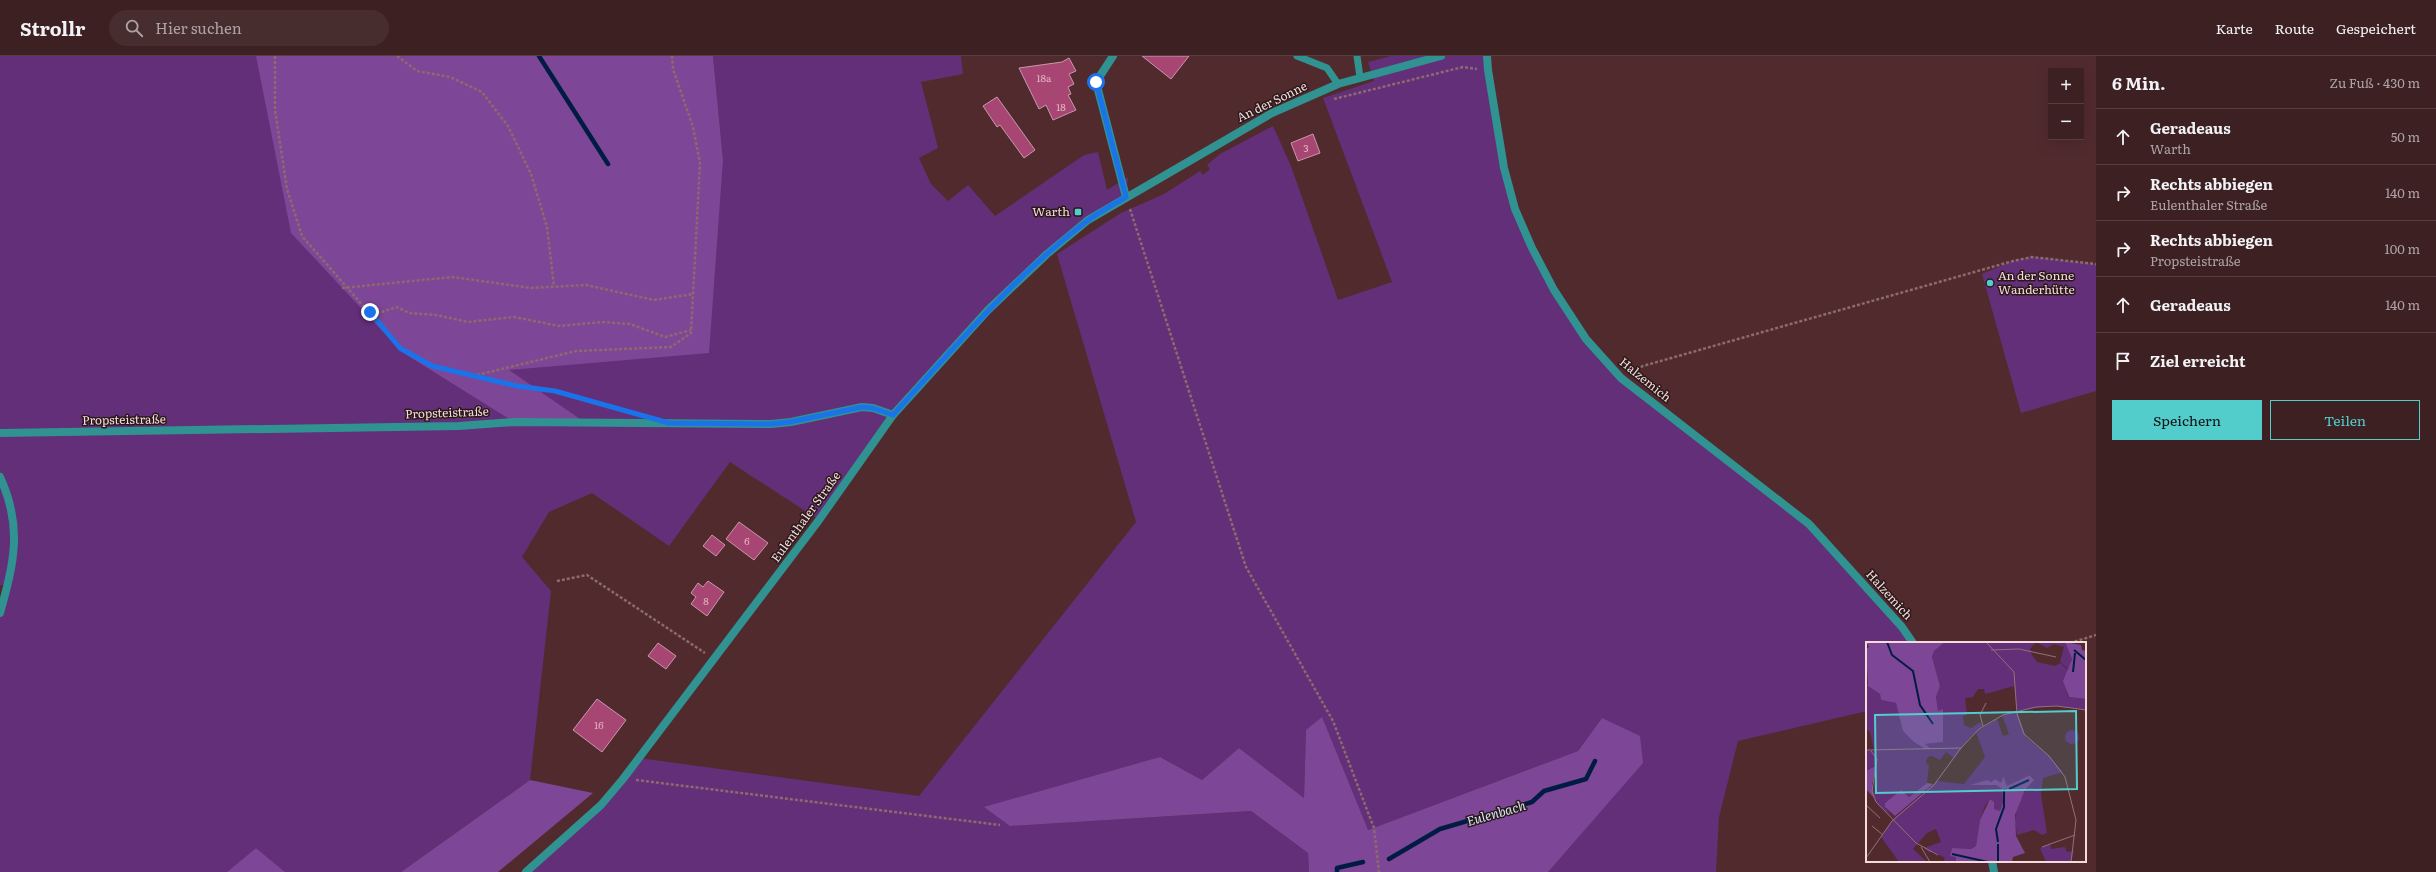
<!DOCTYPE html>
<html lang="de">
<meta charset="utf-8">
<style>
:root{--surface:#3d2022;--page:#482d2f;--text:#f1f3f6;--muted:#ada3a5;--line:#563e40;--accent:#52cdcc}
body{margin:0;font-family:Literata,serif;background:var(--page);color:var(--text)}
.controls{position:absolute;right:12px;top:12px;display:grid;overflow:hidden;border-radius:0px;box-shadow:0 4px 16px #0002}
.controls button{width:36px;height:36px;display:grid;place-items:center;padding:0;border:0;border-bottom:1px solid var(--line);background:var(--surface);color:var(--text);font:20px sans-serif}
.stop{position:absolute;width:12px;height:12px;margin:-9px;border:3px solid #1a73e8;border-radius:50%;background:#fff}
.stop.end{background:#1a73e8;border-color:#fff;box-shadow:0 1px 4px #0008}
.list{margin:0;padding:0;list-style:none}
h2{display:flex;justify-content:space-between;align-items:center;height:52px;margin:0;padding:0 16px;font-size:17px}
h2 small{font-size:13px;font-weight:400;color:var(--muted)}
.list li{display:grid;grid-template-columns:26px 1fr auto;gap:12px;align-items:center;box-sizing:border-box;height:56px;padding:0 16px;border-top:1px solid var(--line)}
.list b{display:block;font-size:15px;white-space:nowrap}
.list p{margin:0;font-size:13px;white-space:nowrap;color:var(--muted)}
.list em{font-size:13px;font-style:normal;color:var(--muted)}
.actions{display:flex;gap:8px;padding:12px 16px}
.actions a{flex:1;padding:9px 0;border:1px solid var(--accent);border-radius:0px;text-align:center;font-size:14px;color:var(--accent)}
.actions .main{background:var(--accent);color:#111}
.icon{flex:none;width:22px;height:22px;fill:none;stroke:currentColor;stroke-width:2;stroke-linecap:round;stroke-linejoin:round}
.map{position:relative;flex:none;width:2096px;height:816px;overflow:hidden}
header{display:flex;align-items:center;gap:24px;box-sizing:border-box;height:56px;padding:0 20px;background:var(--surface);border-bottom:1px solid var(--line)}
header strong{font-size:19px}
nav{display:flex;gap:22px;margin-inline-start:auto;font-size:14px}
.search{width:280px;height:36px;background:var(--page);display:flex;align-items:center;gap:10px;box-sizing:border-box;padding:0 14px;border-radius:22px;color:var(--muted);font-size:15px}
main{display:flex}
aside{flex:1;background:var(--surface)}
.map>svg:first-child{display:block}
.green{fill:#622f78}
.forest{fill:#7e4697}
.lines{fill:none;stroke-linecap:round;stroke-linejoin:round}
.stream{stroke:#001c42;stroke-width:4.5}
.building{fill:#a74672;stroke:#c799aa}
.path{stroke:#8c6a6d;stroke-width:2.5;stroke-dasharray:3 2;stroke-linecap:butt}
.service{stroke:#309291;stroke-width:7}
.minor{stroke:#309291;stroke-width:8}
.tertiary{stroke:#309291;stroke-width:8}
.route{stroke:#1a73e8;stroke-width:5}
.poi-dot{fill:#52cdcc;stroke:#2b191a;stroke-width:1.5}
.labels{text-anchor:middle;stroke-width:3;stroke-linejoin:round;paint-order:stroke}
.number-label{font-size:10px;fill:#e2b6c2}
.street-label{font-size:12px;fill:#f5dbdc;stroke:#2b191a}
.poi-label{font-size:12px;fill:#f5dbdc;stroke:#2b191a;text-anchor:end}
.water-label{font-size:13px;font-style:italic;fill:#d3e3f8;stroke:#2b191a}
.inset-river{fill:none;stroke:#001c42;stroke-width:2}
.inset-road{fill:none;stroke:#937174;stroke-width:1}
.view{fill:#52cdcc;fill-opacity:0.15;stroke:#52cdcc;stroke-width:2}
.inset-edge{fill:none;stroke:#f5dbdc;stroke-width:2}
</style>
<header>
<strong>Strollr</strong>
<div class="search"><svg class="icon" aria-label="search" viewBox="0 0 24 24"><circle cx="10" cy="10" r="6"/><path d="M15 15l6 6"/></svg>Hier suchen</div>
<nav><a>Karte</a><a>Route</a><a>Gespeichert</a></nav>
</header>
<main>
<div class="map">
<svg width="2096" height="816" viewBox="0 0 2096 816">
<rect width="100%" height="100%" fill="#512a2e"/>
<g class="green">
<polygon points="0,0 261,0 508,314 723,104 713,0 961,0 963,18 921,26 938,92 919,102 931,128 948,145 968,129 995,160 1084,99 1098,96 1107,134 1128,121 1126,141 1047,198 893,359 819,464 730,406 669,490 592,437 549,456 522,501 551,535 530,724 401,816 285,816 256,792 227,816 0,816 0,554 8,526 0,530"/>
<polygon points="1391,0 1487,0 1504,112 1532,192 1602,303 1809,468 1913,587 1867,587 1867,655 1738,685 1719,761 1716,816 1548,816 1602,662 1578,695 1368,774 1306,674 1304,742 1239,692 1202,724 1160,701 1010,770 1251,755 1308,797 1309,816 526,816 601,749 639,702 919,740 1136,466 1057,198 1121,157 1164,138 1200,115 1203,119 1210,113 1207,109 1220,98 1273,70 1291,110 1338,244 1392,226 1323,42 1374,25 1368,6"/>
<polygon points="2032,201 2096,208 2096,335 2021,357 1982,218 2013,205"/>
</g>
<g class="forest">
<polygon points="256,0 713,0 723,104 709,297 509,314 583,365 514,366 402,296 291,177"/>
<polygon points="1322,661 1368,774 1578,695 1602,662 1640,680 1643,707 1548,816 1309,816 1308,797 1251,755 1010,770 984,751 1160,701 1202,724 1239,692 1304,742 1306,674"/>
<polygon points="530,724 593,737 498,816 401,816"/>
<polygon points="256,792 285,816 227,816"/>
</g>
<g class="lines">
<g class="stream">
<polyline points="539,0 608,108"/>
<polyline points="1389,803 1440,773 1532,746 1544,735 1586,723 1595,705"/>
<polyline points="1337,816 1337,812 1363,806"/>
</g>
</g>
<g class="building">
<polygon points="1142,0 1189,0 1171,23"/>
<polygon points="1069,2 1076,15 1069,18 1074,28 1068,31 1071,38 1068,39 1076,54 1053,64 1046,49 1039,53 1019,12 1062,6"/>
<polygon points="997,41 1035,94 1024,102 1000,69 997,71 983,50"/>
<polygon points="1313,78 1320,97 1298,105 1291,87"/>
<polygon points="739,466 768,487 754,504 726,483"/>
<polygon points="712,479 725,489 716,500 703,490"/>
<polygon points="708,525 724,536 707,560 691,548 696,541 691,537 698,527 703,531"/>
<polygon points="658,587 676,600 666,613 648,600"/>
<polygon points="597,643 626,664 602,696 573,674"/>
</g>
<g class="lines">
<g class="path">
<polyline points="275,0 275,54 287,133 302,180 400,292 432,310 517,330 555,335 625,354"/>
<polyline points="397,0 417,15 450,21 482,36 508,70 531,118 547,171 554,230"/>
<polyline points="1334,43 1463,11 1477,13"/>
<polyline points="1130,153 1246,511 1333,665 1374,772 1379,816"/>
<polyline points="342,232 453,221 531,232 586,229 654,244 693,238"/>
<polyline points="372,259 397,251 409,257 436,259 468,266 514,261 559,270 602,266 630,268 665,281 691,274"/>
<polyline points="1632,316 1643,310 2013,205 2032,201 2096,208"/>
<polyline points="477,319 576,295 671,291 691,277 700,107 693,71 673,13 672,0"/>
<polyline points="557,525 587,519 705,597"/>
<polyline points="2070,587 2096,579"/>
<polyline points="636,724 1000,769"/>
</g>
<g class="service">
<polyline points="1297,0 1327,12 1338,28"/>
<polyline points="1357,0 1360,21"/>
</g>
<g class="minor">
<polyline points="1113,0 1096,26 1126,141"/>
<polyline points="1487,0 1488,14 1504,112 1515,153 1532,192 1554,234 1586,283 1621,322 1809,468 1902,571 1913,587"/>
<polyline points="1992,805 1994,816"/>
</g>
<g class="tertiary">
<polyline points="0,377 459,370 514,366 771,368 791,366 862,351 873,352 893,359"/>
<path d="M 0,421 C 23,471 14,507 0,557"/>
<polyline points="526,816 601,749 623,723 819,464 893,359 988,254 1047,198 1088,164 1272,57 1338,28 1441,0"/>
</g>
</g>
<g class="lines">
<path class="route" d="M 370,256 L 400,292 L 432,310 L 517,330 L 555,335 L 669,367 L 771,368 L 790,366 L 862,351 L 873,352 L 893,359 C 954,292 1014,220 1087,165 C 1099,156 1113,149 1126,141 L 1096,26"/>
</g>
<g class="poi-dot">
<rect x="1074" y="152" width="8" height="8" rx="2"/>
<circle cx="1990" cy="227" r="4"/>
</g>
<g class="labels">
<g class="number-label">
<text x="1044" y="26">18a</text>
<text x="1061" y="55">18</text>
<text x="1306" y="96">3</text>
<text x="747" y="489">6</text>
<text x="706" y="549">8</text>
<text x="599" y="673">16</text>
</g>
<g class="street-label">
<text transform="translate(1272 46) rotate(-26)" y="4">An der Sonne</text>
<text transform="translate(1645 324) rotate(39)" y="4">Halzemich</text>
<text transform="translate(447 357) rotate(-2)" y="4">Propsteistraße</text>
<text transform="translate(124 364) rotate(-1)" y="4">Propsteistraße</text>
<text transform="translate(806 461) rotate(-54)" y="4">Eulenthaler Straße</text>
<text transform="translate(1889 539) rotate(48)" y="4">Halzemich</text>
</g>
<g class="poi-label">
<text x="1070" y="160">Warth</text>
<text x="1998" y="224" text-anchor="start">An der Sonne<tspan x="1998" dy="14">Wanderhütte</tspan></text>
</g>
<g class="water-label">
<text transform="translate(1496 757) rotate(-16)" y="5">Eulenbach</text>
</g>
</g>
<g transform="translate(1866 586)">
<rect width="220" height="220" fill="#512a2e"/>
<path d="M 79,0 L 170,0 L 164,7 L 166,13 L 171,20 L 189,24 L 194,21 L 202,28 L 198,39 L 202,55 L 220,57 L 220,68 L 186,64 L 151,69 L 160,95 L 183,114 L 197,130 L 177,136 L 175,152 L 181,191 L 176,193 L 168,188 L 151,193 L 149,180 L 151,164 L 167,135 L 164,133 L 141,145 L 136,134 L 135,142 L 129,137 L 125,140 L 121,138 L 105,143 L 130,143 L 136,147 L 137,160 L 134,169 L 127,167 L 128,160 L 124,157 L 119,164 L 114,178 L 110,204 L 105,207 L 86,206 L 84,213 L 90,215 L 90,220 L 77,220 L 79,216 L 66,209 L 64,211 L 58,206 L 75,200 L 70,187 L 61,191 L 47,207 L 61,220 L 33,220 L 15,195 L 28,176 L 12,163 L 7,153 L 10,123 L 0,129 L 0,108 L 8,108 L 4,90 L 0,87 L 0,41 L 14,52 L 15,58 L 30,61 L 38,89 L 48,100 L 59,107 L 64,107 L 58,102 L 77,100 L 77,68 L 72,70 L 70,55 L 74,44 L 66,15 L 68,9 ZM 148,44 L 151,68 L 136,74 L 143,92 L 137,94 L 131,77 L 110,90 L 119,115 L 98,142 L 71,139 L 28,176 L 19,165 L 19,161 L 35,148 L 43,155 L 61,141 L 63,123 L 60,120 L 62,115 L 66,114 L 74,118 L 80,110 L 88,116 L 104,95 L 117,84 L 114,80 L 105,86 L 98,83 L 97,74 L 101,73 L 99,56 L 107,55 L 112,47 L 118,47 L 119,52 ZM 170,0 L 199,0 L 206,17 L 202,27 L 194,20 L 198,5 L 188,2 L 181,6 ZM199 95a7 7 0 1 1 14 0a7 7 0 1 1-14 0ZM 184,202 L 185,207 L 199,205 L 201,210 L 208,209 L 205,220 L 180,220 L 174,206 Z" fill="#622f78" fill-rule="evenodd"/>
<path d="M 0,0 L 79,0 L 68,9 L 66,15 L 74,44 L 70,55 L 72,69 L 77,67 L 77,100 L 59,102 L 65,107 L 59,107 L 48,100 L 37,89 L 30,61 L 15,58 L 14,52 L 2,44 L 0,7 L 3,5 ZM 199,0 L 215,3 L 216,8 L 220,9 L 220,57 L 203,55 L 197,39 L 206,17 ZM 11,123 L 6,142 L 8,156 L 0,147 L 0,129 ZM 164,133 L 168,138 L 159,148 L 149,173 L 150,194 L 159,211 L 147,215 L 146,220 L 90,220 L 90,215 L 84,214 L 86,206 L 105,207 L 110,204 L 114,178 L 124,157 L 128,160 L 128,167 L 134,169 L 137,160 L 136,147 L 130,143 L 104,143 L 121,138 L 125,140 L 129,137 L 135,141 L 137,134 L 141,144 ZM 61,141 L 67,142 L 29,174 L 19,165 L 19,161 L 35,148 L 43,155 Z" fill="#7e4697"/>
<path class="inset-river" d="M 21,0 L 26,13 L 47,29 L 54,63 L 67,82M 208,8 L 220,18M 207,30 L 209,11M 143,147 L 163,138M 132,200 L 130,187 L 138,165 L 138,148 L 141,148M 132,202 L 132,220M 86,212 L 122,220"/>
<path class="inset-road" d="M 120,0 L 148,30 L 151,72 L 158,92 L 183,114 L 199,135 L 210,178 L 205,220M 125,8 L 153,7 L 190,15M 117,84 L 114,73 L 120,61M 0,108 L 95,106M 5,109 L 11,117 L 6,149 L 10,160 L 50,201 L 72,213M 0,163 L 14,176M 6,184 L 17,193M 55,205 L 64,220M 176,205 L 209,193M 0,216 L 26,179 L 68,143 L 95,106 L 113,87 L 137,73 L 170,65 L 191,64 L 220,68"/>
<path class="view" d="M 210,69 L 211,147 L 10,151 L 9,73 Z"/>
<rect width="220" height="220" class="inset-edge"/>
</g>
</svg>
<div class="controls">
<button>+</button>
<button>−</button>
</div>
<div class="stop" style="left:1096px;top:26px"></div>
<div class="stop end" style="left:370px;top:256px"></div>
</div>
<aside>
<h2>6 Min.<small>Zu Fuß · 430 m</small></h2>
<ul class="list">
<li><svg class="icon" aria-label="ahead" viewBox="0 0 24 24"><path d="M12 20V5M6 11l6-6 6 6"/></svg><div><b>Geradeaus</b><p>Warth</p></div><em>50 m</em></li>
<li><svg class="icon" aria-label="right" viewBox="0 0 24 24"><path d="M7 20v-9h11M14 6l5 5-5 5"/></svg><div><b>Rechts abbiegen</b><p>Eulenthaler Straße</p></div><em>140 m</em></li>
<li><svg class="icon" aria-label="right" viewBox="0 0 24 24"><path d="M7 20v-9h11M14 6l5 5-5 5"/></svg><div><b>Rechts abbiegen</b><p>Propsteistraße</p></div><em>100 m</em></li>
<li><svg class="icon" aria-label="ahead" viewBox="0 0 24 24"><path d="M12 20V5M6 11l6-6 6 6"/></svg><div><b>Geradeaus</b></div><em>140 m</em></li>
<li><svg class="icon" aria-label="arrive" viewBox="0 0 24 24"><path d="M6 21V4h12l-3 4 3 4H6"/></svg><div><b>Ziel erreicht</b></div></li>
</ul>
<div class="actions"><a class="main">Speichern</a><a>Teilen</a></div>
</aside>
</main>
